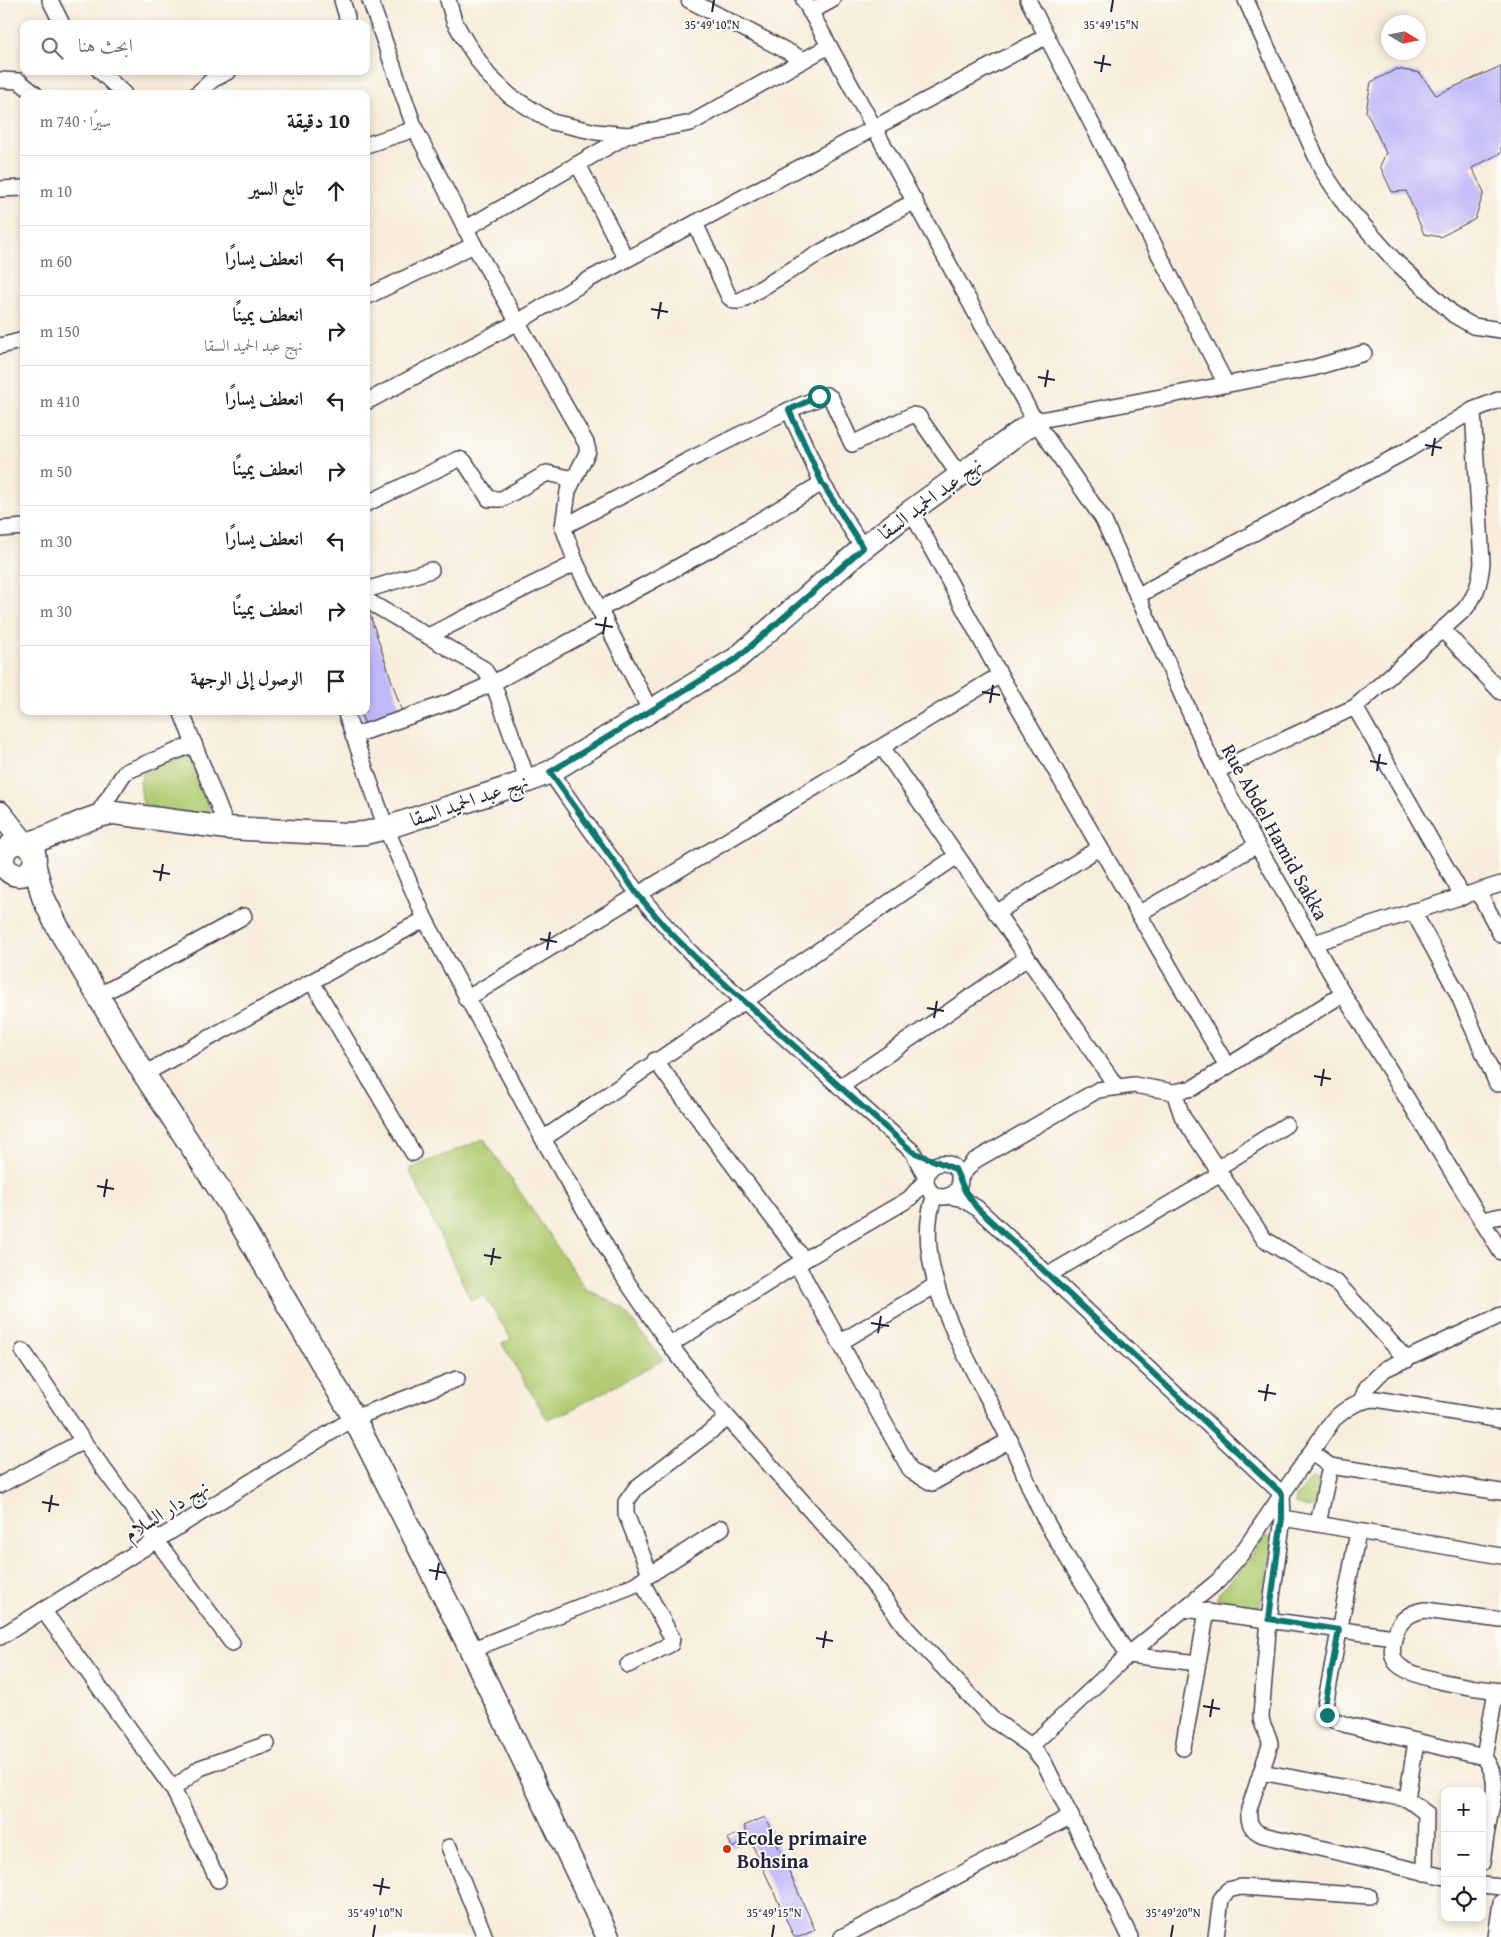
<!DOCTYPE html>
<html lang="ar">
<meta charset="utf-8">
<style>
:root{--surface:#fff;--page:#f6f6f6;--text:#202124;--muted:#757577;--line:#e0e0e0}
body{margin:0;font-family:"Gentium Book Plus",Amiri,serif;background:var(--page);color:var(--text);direction:rtl}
.controls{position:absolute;right:15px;bottom:15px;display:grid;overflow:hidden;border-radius:10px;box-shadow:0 2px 8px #0003}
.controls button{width:45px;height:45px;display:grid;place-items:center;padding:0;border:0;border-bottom:1px solid var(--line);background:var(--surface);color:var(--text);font:25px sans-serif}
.compass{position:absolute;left:1381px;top:15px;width:45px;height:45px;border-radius:50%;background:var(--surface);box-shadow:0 2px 8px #0003;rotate:100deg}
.stop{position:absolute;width:15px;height:15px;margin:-11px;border:4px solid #0f766e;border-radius:50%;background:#fff}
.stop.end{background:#0f766e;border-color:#fff;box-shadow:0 1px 5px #0008}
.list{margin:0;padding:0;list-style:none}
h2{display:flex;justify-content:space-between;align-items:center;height:65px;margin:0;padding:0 20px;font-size:21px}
h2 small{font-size:16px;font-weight:400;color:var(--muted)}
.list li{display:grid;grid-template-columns:32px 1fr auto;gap:15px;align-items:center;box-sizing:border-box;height:70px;padding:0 20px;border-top:1px solid var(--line)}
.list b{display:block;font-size:19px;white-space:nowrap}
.list p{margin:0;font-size:16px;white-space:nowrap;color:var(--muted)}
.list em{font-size:16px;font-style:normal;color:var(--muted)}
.icon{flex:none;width:28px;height:28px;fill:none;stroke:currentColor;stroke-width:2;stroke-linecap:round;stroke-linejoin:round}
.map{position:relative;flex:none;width:1501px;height:1937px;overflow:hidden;direction:ltr}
.search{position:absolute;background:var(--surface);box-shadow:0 2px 8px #0003;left:20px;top:20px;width:350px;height:55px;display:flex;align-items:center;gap:12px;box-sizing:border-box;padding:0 18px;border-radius:10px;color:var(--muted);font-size:19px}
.panel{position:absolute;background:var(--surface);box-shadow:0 2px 8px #0003;left:20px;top:90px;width:350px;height:625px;border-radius:10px;direction:rtl}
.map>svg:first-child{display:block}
.green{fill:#b0cb71;stroke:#697656}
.building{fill:#c0b9f7}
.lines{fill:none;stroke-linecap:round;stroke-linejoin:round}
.street-casing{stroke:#424053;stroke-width:18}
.secondary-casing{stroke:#424053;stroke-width:25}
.street{stroke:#fff;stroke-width:15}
.secondary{stroke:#fff;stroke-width:22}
.route{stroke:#0f766e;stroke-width:6}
.ticks{fill:none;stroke:#22223b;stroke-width:2}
.poi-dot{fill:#c8321e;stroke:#fdfcf7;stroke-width:2}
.labels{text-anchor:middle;stroke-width:4;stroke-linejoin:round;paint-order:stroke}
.street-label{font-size:20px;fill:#22223b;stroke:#fdfcf7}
.poi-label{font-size:20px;font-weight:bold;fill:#22223b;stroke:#fdfcf7;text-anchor:start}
.ticks-label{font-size:12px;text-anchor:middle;fill:#22223b;stroke:#fdfcf7;stroke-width:4;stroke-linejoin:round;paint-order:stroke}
</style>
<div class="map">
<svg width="1501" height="1937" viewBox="0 0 1501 1937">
<rect width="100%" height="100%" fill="#fdfcf7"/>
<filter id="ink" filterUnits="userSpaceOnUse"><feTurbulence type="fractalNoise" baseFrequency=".02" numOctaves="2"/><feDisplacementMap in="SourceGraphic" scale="10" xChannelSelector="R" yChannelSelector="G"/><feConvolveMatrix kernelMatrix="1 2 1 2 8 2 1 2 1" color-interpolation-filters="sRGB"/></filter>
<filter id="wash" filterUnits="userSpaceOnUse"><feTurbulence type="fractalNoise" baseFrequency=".0096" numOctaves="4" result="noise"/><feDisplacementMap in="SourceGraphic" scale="20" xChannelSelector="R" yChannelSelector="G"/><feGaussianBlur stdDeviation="1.12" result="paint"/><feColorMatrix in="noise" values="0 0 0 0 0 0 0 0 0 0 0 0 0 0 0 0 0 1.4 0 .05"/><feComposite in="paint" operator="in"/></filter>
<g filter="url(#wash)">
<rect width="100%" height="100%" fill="#f7edda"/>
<g class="green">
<path d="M 185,755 L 191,758 L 210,810 C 200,818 156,808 143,805 L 140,783 L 144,772 Z"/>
<polygon points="484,1139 585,1288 622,1308 663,1360 569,1411 547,1419 502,1344 511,1339 484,1295 471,1301 409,1169"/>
<polygon points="1313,1477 1319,1481 1314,1506 1309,1508 1295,1504 1296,1497"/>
<polygon points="1267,1536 1273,1540 1262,1600 1259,1606 1250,1608 1221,1604 1218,1597 1220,1592 1245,1565 1264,1537"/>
</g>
<g id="blocks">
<g class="building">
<polygon points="1501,66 1501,153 1472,168 1484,192 1475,219 1440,237 1424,234 1406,191 1392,192 1380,166 1386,153 1366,111 1371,82 1397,69 1420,73 1436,95"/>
<polygon points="369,612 402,712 365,725 360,711 366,711 366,613"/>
<polygon points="765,1817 815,1930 799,1937 794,1937 744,1826"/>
<polygon points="740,1833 744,1843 732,1848 728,1838"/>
</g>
</g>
</g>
<g filter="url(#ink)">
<use href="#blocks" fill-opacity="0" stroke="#424053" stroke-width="1"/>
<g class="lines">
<defs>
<g id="street">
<polyline points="50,0 62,24"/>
<polyline points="342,0 347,17 346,24"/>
<polyline points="370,0 415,129 474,245"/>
<polyline points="448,0 454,21 466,42 488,75 510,96 552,122 596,132 628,135 691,123 829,46"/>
<polyline points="689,0 804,60"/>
<polyline points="804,0 1035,421 1103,519 1216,771 1257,845 1343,994 1501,1252"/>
<polyline points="1028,0 1226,384"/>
<polyline points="1246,0 1322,170 1346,206 1395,261 1454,315 1473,326 1501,330"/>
<polyline points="810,12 832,0"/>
<polyline points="100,71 124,94"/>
<polyline points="0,80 19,81 35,94"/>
<polyline points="197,94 212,80 229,71"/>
<polyline points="366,145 415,129"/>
<polyline points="578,164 626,259"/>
<polyline points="0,189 24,188"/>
<polyline points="695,223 729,297 734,301 740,301 821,252 915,201"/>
<polyline points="465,229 628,135"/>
<polyline points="366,297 474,245 586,443 588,451 568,491 563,527 576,563 651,712"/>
<polyline points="0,346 24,340"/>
<polyline points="366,402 518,322 588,280 1047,36"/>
<polyline points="789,410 822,483 863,548"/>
<polyline points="1035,421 1313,368 1364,353"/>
<polyline points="366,504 459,459 464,461 489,499 502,499 547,473 574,479"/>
<polyline points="911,511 1000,675 1227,1066"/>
<polyline points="563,527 687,461 789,410 826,395 831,398 852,444 912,415 918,416 959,475"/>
<polyline points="0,529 24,527"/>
<polyline points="366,590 431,570"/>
<polyline points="1137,596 1406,451 1473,410 1501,399"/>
<polyline points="366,600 484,669 493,683 528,781"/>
<polyline points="599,610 729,539 822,483"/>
<polyline points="1442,629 1501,692"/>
<polyline points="428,636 576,563"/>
<polyline points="1355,707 1463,897"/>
<polyline points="181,711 227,828"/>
<polyline points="345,711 386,828 425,919 543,1139 625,1279 670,1345 714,1402 857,1563 907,1629 992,1719 1031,1746 1044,1762 1130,1937"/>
<polyline points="353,736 453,701 493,683 606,622"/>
<polyline points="882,747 1116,1086"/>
<path d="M 1216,771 L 1355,707 L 1464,610 C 1477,595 1480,582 1482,563 L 1473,410"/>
<path d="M 550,772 C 596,837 639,902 696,958 L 913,1152 L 926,1178"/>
<polyline points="97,815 125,772 194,744"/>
<polyline points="1479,893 1501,935"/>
<polyline points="1413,911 1457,992 1497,1084 1501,1083"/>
<polyline points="996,913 1099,848"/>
<polyline points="1138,914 1257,845"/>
<polyline points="1314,943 1501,884"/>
<polyline points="312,982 413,1153"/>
<polyline points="98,996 244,916"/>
<polyline points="466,999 1000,675"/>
<polyline points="655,1060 804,1260"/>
<polyline points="144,1074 425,919"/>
<polyline points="840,1087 1027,958"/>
<polyline points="1174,1092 1182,1116 1264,1239 1338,1284 1407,1360"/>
<polyline points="543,1139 957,856"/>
<circle cx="943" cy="1180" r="17"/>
<polyline points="1216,1169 1286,1125"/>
<polyline points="959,1178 974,1161 1098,1090 1134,1085 1174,1092 1193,1088 1343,994"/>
<path d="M 935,1195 C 906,1271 977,1372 1009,1439 C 1021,1463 1029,1489 1041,1512 C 1066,1560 1100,1608 1128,1655 L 1198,1663"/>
<path d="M 948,1196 L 960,1198 L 977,1208 L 1282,1494 L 1283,1518 L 1269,1619 L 1261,1716 C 1261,1727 1270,1734 1270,1745 L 1249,1809 C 1248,1821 1250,1830 1263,1835 L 1445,1877"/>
<polyline points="1482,1220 1501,1216"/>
<polyline points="797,1265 911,1471 932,1483 1010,1440"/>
<polyline points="1048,1275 1219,1175"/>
<polyline points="841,1342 936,1285"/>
<polyline points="670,1345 804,1260 909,1199 926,1180"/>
<polyline points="23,1351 83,1441 232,1643"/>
<polyline points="1361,1401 1367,1387 1385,1369 1501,1315"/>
<polyline points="1311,1452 1330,1466 1501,1492"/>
<polyline points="0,1485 83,1441"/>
<polyline points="1283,1518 1501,1556"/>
<polyline points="1318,1524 1330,1466"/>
<path d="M 1358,1532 L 1325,1705 C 1325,1718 1335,1721 1347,1725 L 1484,1757"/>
<polyline points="650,1574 626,1514 626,1502 636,1488 728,1418"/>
<polyline points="1185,1609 1394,1637"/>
<polyline points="43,1610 173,1789 200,1768 267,1744"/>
<path d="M 1501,1620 L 1425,1610 C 1412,1612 1401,1618 1396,1632 C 1393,1641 1390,1652 1395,1661 C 1405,1679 1480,1689 1501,1691"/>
<polyline points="0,1637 354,1418 457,1379"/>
<polyline points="471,1650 634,1585 722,1528"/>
<polyline points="628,1665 671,1644 672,1638 641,1580"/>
<path d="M 1031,1746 L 1128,1655 L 1218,1581 L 1242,1553 L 1333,1420 C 1346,1408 1358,1400 1376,1399 L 1501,1420"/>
<polyline points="1183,1748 1207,1611"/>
<polyline points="1261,1772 1407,1799 1426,1813 1425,1873"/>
<polyline points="173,1789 218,1880"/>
<polyline points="1407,1799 1416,1741"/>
<polyline points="449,1847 485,1937"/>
<path d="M 1482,1863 C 1484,1848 1486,1834 1489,1820 C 1493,1794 1501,1781 1484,1757 L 1496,1691"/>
<polyline points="1482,1885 1501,1887"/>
<polyline points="842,1937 1071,1816"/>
<polyline points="1216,1937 1221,1899 1228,1890 1241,1887 1369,1896"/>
<polyline points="1496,1937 1501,1902"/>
</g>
<g id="secondary">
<path d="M 0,813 L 25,844 C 56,837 82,817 114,813 L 227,828 L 346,834 L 365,833 L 386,828 L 528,781 L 550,772 L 736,659 L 863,548 L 911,511 L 1035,421"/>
<circle cx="19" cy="859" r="16"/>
<polyline points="34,863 43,897 57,926 144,1074 231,1207 354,1418 471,1650 608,1937"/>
</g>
</defs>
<use href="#street" class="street-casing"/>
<use href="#secondary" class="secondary-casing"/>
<use href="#street" class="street"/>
<use href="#secondary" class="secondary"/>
</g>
</g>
<g class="lines" filter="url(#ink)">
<polyline class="route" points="819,396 789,410 822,483 863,548 736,659 550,772 638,895 668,930 696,958 913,1152 955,1169 965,1191 977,1208 1282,1494 1282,1518 1269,1619 1339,1630 1325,1705 1327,1715"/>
</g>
<path class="ticks" d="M 712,12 L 714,0M 1111,12 L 1113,0M 1094,62 L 1111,65M 1101,72 L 1104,55M 651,309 L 668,312M 658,319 L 661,302M 1038,377 L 1055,380M 1045,387 L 1048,370M 1425,445 L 1442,448M 1432,456 L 1435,438M 595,624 L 613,627M 603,634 L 606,617M 982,692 L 1000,695M 990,703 L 993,685M 1370,761 L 1387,764M 1377,771 L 1380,754M 153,871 L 170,874M 160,881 L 163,864M 540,939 L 557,942M 547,950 L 550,932M 927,1008 L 944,1011M 934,1018 L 937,1001M 1314,1076 L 1331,1079M 1321,1086 L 1324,1069M 97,1186 L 114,1189M 104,1197 L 107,1179M 484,1255 L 501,1258M 491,1265 L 494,1248M 871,1323 L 889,1326M 878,1333 L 881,1316M 1258,1391 L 1276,1394M 1265,1401 L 1268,1384M 42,1502 L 59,1505M 49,1512 L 52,1495M 429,1570 L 446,1573M 436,1580 L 439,1563M 816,1638 L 833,1641M 823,1648 L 826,1631M 1203,1706 L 1220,1709M 1210,1717 L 1213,1699M 373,1885 L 390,1888M 380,1895 L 383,1878M 373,1937 L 375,1925M 772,1937 L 774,1925M 1171,1937 L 1173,1925"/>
<circle class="poi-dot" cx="727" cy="1849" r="5"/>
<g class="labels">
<g class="street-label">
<text transform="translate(930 498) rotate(-37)" y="7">نهج عبد الحميد السقا</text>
<text transform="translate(469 800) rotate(-19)" y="7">نهج عبد الحميد السقا</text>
<text transform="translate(1275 832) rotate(61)" y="7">Rue Abdel Hamid Sakka</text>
<text transform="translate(166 1510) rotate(-32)" y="7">نهج دار السلام</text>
</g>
<g class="poi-label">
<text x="737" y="1845">Ecole primaire<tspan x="737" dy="23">Bohsina</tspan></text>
</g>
</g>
<g class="ticks-label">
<text x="712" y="29">35°49'10"N</text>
<text x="1111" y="29">35°49'15"N</text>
<text x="375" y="1917">35°49'10"N</text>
<text x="774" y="1917">35°49'15"N</text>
<text x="1173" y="1917">35°49'20"N</text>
</g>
</svg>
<div class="controls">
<button>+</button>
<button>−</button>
<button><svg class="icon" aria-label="locate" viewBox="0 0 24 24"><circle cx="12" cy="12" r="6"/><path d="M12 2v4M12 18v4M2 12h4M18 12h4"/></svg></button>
</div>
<svg class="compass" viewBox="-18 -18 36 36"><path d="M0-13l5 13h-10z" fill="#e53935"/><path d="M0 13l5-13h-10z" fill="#757577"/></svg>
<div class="stop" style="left:819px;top:396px"></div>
<div class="stop end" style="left:1327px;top:1715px"></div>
<div class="search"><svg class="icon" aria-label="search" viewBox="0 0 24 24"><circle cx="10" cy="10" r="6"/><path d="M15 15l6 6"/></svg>ابحث هنا</div>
<section class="panel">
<h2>10 دقيقة<small>سيرًا · 740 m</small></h2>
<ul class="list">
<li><svg class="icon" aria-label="ahead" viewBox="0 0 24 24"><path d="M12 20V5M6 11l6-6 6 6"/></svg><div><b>تابع السير</b></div><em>10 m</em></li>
<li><svg class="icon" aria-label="left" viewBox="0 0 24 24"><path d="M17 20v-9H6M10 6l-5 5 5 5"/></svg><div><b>انعطف يسارًا</b></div><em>60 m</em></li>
<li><svg class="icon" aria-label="right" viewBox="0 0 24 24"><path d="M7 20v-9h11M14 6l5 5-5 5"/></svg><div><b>انعطف يمينًا</b><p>نهج عبد الحميد السقا</p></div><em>150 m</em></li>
<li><svg class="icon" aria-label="left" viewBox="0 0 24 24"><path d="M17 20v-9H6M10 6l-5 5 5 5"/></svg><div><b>انعطف يسارًا</b></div><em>410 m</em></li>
<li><svg class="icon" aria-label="right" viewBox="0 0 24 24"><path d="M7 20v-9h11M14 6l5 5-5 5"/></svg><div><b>انعطف يمينًا</b></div><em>50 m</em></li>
<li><svg class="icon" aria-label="left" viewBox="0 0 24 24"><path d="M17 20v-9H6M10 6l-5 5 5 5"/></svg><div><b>انعطف يسارًا</b></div><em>30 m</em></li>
<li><svg class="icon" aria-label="right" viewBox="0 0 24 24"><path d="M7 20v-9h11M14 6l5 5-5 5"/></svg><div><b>انعطف يمينًا</b></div><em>30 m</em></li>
<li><svg class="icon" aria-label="arrive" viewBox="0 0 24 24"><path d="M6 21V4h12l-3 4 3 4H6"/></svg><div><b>الوصول إلى الوجهة</b></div></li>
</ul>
</section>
</div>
